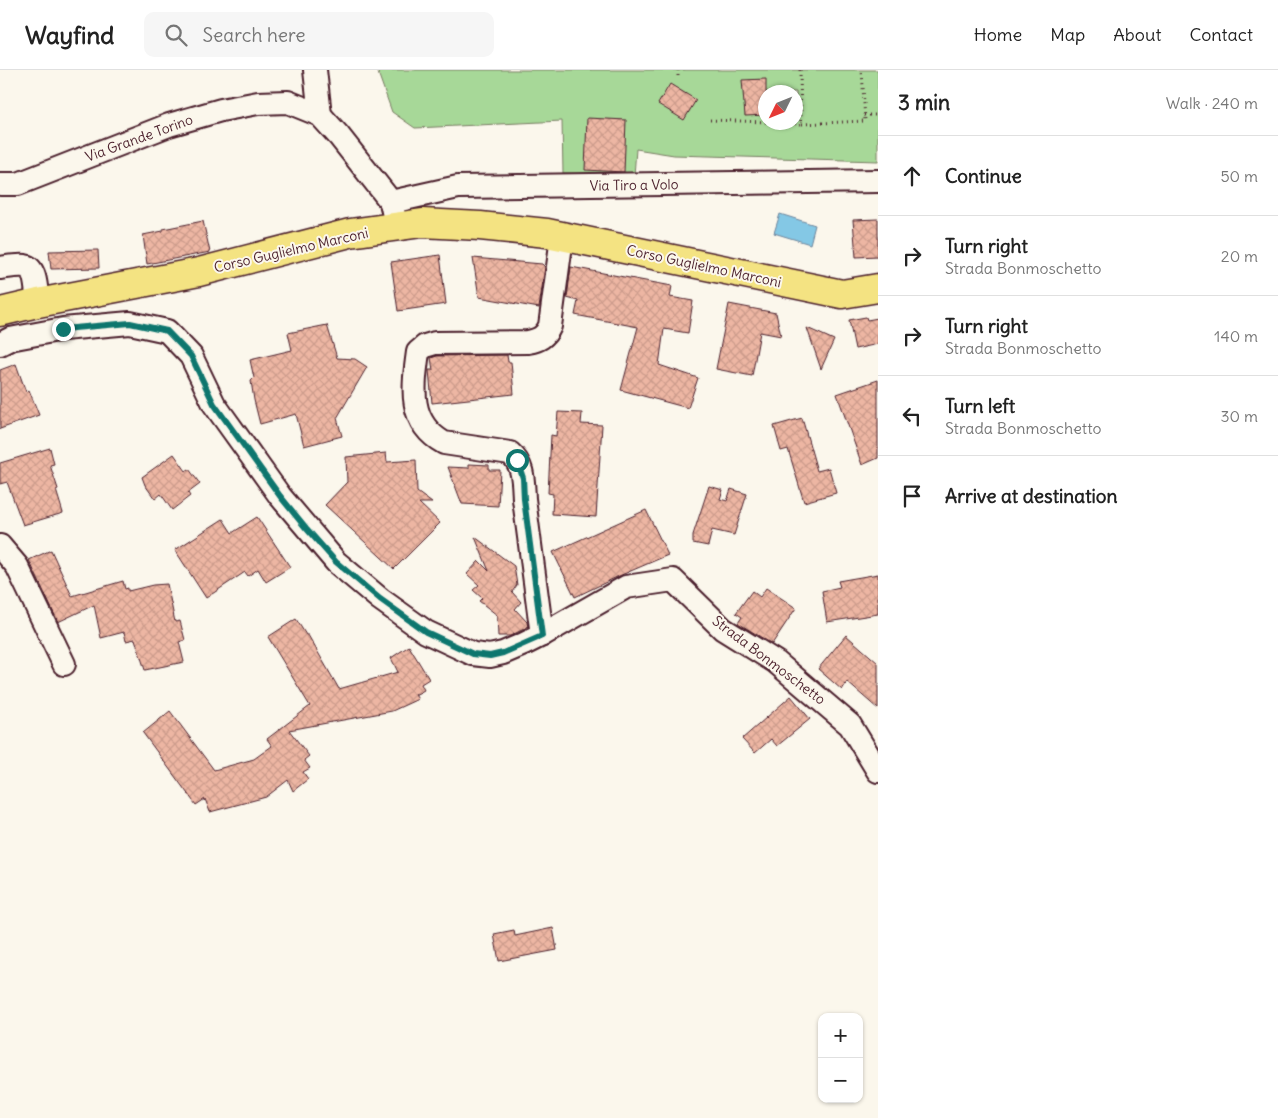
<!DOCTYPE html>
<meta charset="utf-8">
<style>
:root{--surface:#fff;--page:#f6f6f6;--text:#222;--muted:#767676;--line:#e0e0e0}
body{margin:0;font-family:Delius,sans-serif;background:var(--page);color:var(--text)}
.controls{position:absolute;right:15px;bottom:15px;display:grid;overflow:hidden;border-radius:10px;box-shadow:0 1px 4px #0004}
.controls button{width:45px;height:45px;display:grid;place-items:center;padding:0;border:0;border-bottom:1px solid var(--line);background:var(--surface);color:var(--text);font:25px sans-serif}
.compass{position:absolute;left:758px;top:15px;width:45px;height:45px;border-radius:50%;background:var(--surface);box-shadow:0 1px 4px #0004;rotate:227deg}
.stop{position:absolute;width:15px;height:15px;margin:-11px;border:4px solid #0f766e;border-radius:50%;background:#fff}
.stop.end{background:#0f766e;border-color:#fff;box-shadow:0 1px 5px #0008}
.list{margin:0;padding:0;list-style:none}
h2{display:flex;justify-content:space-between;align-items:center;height:65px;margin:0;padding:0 20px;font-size:21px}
h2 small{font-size:16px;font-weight:400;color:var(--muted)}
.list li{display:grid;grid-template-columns:32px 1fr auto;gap:15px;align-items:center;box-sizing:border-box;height:80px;padding:0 20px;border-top:1px solid var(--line)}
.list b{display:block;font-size:19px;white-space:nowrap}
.list p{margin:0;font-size:16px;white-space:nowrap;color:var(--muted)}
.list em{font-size:16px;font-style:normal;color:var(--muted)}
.icon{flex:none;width:28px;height:28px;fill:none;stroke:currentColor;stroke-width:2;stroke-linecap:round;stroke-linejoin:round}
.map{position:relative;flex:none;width:878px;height:1048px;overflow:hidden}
header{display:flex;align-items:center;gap:30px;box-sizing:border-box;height:70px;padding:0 25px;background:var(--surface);border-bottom:1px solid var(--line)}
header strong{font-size:24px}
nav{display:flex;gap:28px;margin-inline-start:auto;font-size:18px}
.search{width:350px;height:45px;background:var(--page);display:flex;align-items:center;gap:12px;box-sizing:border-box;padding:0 18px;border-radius:10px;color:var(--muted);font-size:19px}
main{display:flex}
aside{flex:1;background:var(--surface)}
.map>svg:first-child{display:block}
.park{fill:#a7d898;stroke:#787c62;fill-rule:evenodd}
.water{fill:#84c8e5;stroke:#6d849b}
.building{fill:url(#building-cross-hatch);stroke:#4a1f2b}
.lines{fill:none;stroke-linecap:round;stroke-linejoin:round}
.minor-casing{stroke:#4a1f2b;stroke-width:26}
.major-casing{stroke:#4a1f2b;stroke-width:31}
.path{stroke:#4a1f2b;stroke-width:3;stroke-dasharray:1 4;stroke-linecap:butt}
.minor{stroke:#fbf7ec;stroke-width:22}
.major{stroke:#f4e382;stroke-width:28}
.route{stroke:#0f766e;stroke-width:6}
.labels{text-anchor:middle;stroke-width:4;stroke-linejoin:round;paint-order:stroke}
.street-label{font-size:14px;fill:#4a1f2b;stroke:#fbf7ec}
</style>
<header>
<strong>Wayfind</strong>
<div class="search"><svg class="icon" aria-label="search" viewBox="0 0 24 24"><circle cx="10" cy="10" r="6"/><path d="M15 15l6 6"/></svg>Search here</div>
<nav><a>Home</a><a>Map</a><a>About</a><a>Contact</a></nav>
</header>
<main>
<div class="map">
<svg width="878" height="1048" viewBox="0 0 878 1048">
<defs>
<pattern id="building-cross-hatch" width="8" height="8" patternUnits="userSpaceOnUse" patternTransform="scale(1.25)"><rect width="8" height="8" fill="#edb6a3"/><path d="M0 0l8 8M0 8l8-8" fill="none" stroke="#cd9c8c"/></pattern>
</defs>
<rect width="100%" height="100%" fill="#fbf7ec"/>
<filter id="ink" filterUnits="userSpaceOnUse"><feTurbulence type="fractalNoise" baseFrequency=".02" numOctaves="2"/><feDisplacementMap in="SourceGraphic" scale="10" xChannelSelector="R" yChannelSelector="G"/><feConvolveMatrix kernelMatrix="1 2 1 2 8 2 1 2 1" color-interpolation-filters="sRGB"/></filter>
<g filter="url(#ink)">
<path class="park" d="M 377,0 L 878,0 L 878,91 L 674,85 L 636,79 L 634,106 L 563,103 L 562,51 L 415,58 L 392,42 ZM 766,22 L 796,22 L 796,52 L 766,52 Z"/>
<polygon class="water" points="780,144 815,155 810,174 774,163"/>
<g class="building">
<polygon points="766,9 766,45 745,46 742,10"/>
<polygon points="670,14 696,30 684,50 658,34"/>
<polygon points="587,48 626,50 624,102 585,100"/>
<polygon points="878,149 878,186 856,187 853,150"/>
<polygon points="203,151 210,182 147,194 143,165 163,161 163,159"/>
<polygon points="98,180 99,198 51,199 49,181"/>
<polygon points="440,185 446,234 398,241 391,192"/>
<polygon points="473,188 542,194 545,197 539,238 479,227"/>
<polygon points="571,197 672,216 670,227 693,231 688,263 664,259 659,295 698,308 688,338 621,320 638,257 575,245 578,231 567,228"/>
<polygon points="729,234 776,243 781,266 760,262 752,306 716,299"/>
<polygon points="866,247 867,250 878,248 878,274 855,279 849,250"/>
<polygon points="327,255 337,288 355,289 367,297 337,348 342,366 304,376 296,344 260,354 254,330 251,311 254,308 250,290 292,280 288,263"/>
<polygon points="807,258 834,270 821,299"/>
<polygon points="507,285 508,292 511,292 514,324 432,333 429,300 433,300 431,288 437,286"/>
<polygon points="16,294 26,322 29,320 39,345 0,359 0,300"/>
<polygon points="878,310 878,388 862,395 837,324"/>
<polygon points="558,342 582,343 581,354 602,355 596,447 552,444 553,424 548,423 551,365 556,366"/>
<polygon points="802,348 817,401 829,398 836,423 804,432 788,379 781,381 774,356"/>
<polygon points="50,378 54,394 50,395 58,419 56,420 63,443 23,455 7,412 0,414 0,393"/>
<polygon points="386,383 387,392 416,390 417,422 432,433 419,433 440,453 394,499 325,435 347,412 346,387"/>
<polygon points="174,384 186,401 189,399 200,414 188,423 190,426 172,440 161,424 155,429 145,415 142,407"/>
<polygon points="469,394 489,395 489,400 500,400 498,436 462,434 448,397 469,398"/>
<polygon points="709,416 723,420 720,429 727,431 731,419 747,424 734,465 712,460 708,476 693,473 693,465"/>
<polygon points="646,440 668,485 619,506 575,527 553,482"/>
<polygon points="257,447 290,497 266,512 258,499 248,506 245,502 206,528 175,480 223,449 232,463"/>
<polygon points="475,467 514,496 517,515 512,522 521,532 515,539 527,552 528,557 510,566 498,566 497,545 479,531 482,528 473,520 479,515 467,504 479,491 489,501"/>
<polygon points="51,480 72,526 123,511 125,519 128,518 128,521 153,515 167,514 175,552 180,551 185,570 179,572 184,592 145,600 135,569 126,571 124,562 101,568 94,535 58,552 29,490"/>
<polygon points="878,504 878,544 827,552 822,521 840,517 838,511"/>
<polygon points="766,518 796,538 772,574 738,553 742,547 736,543 752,521 760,527"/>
<polygon points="296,549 306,565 308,565 339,619 398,602 391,588 409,576 429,609 421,614 424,620 415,625 418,629 392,641 289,660 309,686 304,690 310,698 303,702 308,709 293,721 288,710 266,727 210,742 205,729 196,735 143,663 170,641 214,700 254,689 272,676 267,669 310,636 268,567"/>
<polygon points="846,565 878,593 878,639 847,612 842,620 818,599"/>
<polygon points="791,626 810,649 777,676 771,669 755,683 742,669"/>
<polygon points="553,858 557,880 499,891 494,864 514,860 515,866"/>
</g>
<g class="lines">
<defs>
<g id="minor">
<polyline points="315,0 320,45"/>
<polyline points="0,114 18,114 169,55 221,40 258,33 288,32 320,45 339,66 391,132 394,146"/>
<polyline points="391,132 458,117 878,111"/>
<path d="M 0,198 C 8,197 17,195 25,196 C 37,198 36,223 38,233"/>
<polyline points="0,274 10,269 63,259 130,253 167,261 191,286 214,334 280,426 336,492 380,529 426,562 473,584 490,586 503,583 524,574 542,565 626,517 673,510 723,559 776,592 850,655 878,701"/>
<polyline points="0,476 17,496 64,594"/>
<path d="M 542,565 L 524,429 C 523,411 524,395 510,383 L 444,373 C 408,353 413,318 418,282 L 425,276 L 435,273 L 528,272 C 539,270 545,267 550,256 L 562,167"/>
</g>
<polyline id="major" points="0,242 38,233 199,202 350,163 422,153 480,156 547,163 842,224 878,218"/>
</defs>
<use href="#minor" class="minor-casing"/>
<use href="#major" class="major-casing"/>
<g class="path">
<polyline points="678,0 678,9"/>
<polyline points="800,0 801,54 865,51 862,0"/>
<polyline points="864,45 878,45"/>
<polyline points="710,50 766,52"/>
<polyline points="770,52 801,54"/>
</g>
<use href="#minor" class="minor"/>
<use href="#major" class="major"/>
</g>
</g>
<g class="lines" filter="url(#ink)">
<polyline class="route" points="63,259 130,253 167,261 191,286 214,334 280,426 306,458 336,492 380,529 426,562 473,584 490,586 503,583 542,566 524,429 523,408 517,390"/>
</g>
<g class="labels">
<g class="street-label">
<text transform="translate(139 68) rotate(-20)" y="5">Via Grande Torino</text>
<text transform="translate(634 115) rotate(-1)" y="5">Via Tiro a Volo</text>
<text transform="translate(291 180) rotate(-13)" y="5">Corso Guglielmo Marconi</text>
<text transform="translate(704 196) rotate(12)" y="5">Corso Guglielmo Marconi</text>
<text transform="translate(769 590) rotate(37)" y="5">Strada Bonmoschetto</text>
</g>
</g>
</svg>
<div class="controls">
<button>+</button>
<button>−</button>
</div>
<svg class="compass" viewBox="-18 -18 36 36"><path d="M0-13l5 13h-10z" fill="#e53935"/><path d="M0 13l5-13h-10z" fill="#767676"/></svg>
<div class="stop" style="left:517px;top:390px"></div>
<div class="stop end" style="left:63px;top:259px"></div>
</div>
<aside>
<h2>3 min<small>Walk · 240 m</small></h2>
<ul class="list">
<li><svg class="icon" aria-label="ahead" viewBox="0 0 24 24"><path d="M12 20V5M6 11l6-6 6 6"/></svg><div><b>Continue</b></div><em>50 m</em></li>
<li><svg class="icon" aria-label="right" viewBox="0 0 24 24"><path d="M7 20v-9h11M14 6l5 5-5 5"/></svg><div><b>Turn right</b><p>Strada Bonmoschetto</p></div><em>20 m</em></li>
<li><svg class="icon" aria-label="right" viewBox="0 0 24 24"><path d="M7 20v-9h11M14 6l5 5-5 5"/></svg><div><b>Turn right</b><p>Strada Bonmoschetto</p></div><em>140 m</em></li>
<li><svg class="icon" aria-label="left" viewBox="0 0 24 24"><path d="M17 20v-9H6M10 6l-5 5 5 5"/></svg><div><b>Turn left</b><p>Strada Bonmoschetto</p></div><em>30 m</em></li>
<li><svg class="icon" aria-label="arrive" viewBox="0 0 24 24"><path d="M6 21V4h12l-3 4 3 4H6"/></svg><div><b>Arrive at destination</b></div></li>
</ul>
</aside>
</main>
